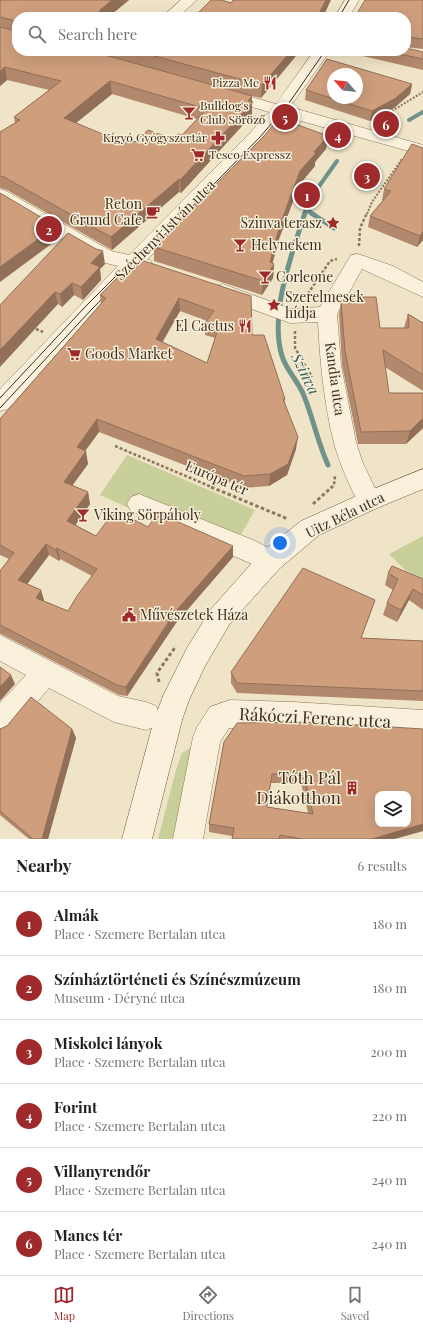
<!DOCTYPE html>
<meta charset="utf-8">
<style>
body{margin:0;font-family:"Playfair Display",serif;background:#f2f2f2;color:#202124}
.controls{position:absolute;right:12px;bottom:12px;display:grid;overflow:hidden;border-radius:8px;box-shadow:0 4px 16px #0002}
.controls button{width:36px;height:36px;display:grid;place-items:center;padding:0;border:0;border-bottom:1px solid #e0e0e0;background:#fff;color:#202124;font:20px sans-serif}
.compass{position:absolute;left:327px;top:68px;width:36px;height:36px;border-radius:50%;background:#fff;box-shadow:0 4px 16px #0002;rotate:297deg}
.you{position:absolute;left:280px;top:543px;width:14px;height:14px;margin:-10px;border:3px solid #fff;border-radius:50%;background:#1a73e8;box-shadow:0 0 0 6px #1a73e833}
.badge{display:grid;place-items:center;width:26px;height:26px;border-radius:50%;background:#9e2a2b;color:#fff;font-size:13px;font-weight:700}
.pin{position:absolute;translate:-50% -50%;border:2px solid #fff;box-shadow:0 1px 4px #0006}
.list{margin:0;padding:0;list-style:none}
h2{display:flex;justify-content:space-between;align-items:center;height:52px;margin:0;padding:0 16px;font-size:17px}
h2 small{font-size:13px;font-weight:400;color:#757577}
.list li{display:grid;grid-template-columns:26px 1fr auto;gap:12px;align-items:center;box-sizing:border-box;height:64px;padding:0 16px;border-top:1px solid #e0e0e0}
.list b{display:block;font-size:15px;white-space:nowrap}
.list p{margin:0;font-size:13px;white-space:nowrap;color:#757577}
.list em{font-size:13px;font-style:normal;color:#757577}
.icon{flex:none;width:22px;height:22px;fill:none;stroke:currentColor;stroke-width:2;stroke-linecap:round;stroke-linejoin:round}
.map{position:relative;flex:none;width:423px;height:839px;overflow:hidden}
.search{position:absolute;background:#fff;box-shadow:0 4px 16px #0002;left:12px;right:12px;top:12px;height:44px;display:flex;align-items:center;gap:10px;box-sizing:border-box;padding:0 14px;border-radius:16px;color:#757577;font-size:15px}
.sheet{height:436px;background:#fff}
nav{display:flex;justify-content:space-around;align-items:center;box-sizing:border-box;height:56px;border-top:1px solid #e0e0e0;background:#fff;font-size:11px;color:#757577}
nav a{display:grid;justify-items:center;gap:2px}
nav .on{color:#9e2a2b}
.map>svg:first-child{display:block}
.green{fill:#c9cf9b}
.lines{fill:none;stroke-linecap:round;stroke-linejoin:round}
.stream-far1{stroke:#6f938a;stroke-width:4}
.stream{stroke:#6f938a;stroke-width:5}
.street-casing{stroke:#8d765c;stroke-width:1}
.secondary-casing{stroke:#6f573f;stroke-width:1}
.path-far2{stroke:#8d765c;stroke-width:2;stroke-dasharray:2 1.5;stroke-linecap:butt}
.path-far1{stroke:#8d765c;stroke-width:2.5;stroke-dasharray:3 2;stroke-linecap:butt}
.path{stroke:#8d765c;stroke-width:3;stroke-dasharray:3.5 2.5;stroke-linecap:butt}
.street{fill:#faf1dc;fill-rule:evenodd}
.secondary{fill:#faf1dc;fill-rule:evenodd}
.tram{stroke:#3d2e20;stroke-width:1}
.wall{fill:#b2896c;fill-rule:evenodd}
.shaded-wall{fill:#916f58}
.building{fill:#cf9f7d;stroke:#916f58;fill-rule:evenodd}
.labels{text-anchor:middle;stroke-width:3;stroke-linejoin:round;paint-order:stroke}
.far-poi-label{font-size:12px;fill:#3d2e20;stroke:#f7eed8;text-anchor:end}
.poi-label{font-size:14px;fill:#3d2e20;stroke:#f7eed8;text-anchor:start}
.street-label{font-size:14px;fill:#3d2e20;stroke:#f7eed8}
.water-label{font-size:15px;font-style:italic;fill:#2f5d5a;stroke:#f7eed8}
.near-street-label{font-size:17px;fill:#3d2e20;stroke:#f7eed8}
.near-poi-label{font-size:17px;fill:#3d2e20;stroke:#f7eed8;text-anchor:end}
</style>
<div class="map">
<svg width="423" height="839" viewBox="0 0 423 839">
<rect width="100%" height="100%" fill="#f0e4c8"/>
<g class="green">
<polygon points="127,455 255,510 238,540 133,510 100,495"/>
<polygon points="423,536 423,579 406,571 389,554"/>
<polygon points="190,748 197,748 181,839 158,839 176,770 182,753"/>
</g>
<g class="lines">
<g class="stream-far1">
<polyline points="409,120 423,112"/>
<polyline points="306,209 313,214"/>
<polyline points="304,214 312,196 337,161"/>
</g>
<g class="stream">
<path d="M305,213C292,253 269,314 282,356C286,370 299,382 304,396C313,418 318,443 328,465"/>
<polyline points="311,213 334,228"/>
</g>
<g class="street-casing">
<g id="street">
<polygon points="181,0 197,0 178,17 162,17"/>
<polygon points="345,0 359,0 349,17 335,17"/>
<polygon points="314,51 330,51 290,107 423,145 423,155 283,116 263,140 147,260 150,260 153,265 150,270 143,272 137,270 95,313 8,409 0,411 0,389 118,266 98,261 0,203 0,189 6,191 111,251 129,255 251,132 269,112 218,97 216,94 218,91 224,89 276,104"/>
<path d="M358,254L393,266L423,282V297L362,269L337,314L341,365L356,442L362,461L381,501L377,508L369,511L361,508C350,487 340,465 334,443C324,404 320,362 318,322L290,323L216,296L213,291L216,286L223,284L291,309L320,307L351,255Z"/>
<polygon points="139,494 253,540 279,553 282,561 279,569 270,572 131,511 127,504 131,497"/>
<polygon points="0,635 118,696 146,702 156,706 160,716 156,726 146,730 114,722 49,688 10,734 0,738 0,703 26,675 0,661"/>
<polygon points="230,700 293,702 423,710 423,738 293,730 229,728 220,742 203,839 173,839 193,737 197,727 210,707"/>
</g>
</g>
<g class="secondary-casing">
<polygon id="secondary" points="423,469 423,489 377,508 319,535 279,569 229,625 205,666 189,700 182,720 152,839 122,839 154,720 163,696 187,648 211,609 261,553 301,521 361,494"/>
</g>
<g class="path-far2">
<polyline points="374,122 423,92"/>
<polyline points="367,214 372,202 402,159"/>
</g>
<g class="path-far1">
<polyline points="359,246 360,228 367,213"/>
<polyline points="305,298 330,261 337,259"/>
<polyline points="36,329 43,332"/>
<polyline points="295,331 295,348 312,377"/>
<polyline points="115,446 214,488"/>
<polyline points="331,488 334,485 335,476"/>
</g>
<g class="path">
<polyline points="211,487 288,519"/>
<polyline points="313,504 332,487"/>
<polyline points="159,682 157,673 176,646"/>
</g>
<use href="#street" class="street"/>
<use href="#secondary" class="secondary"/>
<g class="tram">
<polyline points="339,17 349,0"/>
<polyline points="0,398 85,307 162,230"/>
<polyline points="0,408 91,310 260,137 289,103 325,51"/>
</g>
</g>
<g class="wall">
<path d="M0,0H129L111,15L17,51H300L261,98L252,96V115L181,193L179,192L112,250L7,190L0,188V132L15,123L14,117L49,90L7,80L0,86ZM112,94L197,119L182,135L173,139L124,143L76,123Z"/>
<polygon points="423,0 423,49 406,47 406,17"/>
<polygon points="341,51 386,51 423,59 423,70"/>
<polygon points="412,84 410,94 394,108 370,121 305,100 306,90"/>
<polygon points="264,136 328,136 326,149 315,162 315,166 299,185 279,239 272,263 274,264 273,278 262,295 154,261 154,247"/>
<polygon points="423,148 423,240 417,247 368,227 370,216 383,201 382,200 384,189"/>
<path d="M141,260L252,335L285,399V403L296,449L287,475L269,486L244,488L99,432L85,451L88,464L72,485L88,492L90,504L75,525L96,536L148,527L233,557L176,623L127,696L119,695L1,634H0V571L9,559L0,555V419L101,304L100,295L124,278ZM180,311L207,321L205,323V335L215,338L207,363L162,342ZM49,555L59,561L60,559L92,576L68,611L44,601V600L27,584Z"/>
<polygon points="105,264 100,269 101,280 83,300 74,295 62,307 58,304 0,305"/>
<polygon points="341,301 380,328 404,328 408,314 423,323 423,391 385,367 389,393 423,393 423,428 406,444 358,444 342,365 339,314"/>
<polygon points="388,573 423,579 423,610 409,600 397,622 383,615 387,603 393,590 385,585"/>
<polygon points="375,600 361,638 423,641 423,701 237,693 231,683 231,672"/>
<polygon points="0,729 72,729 76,738 48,839 29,839 0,815"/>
<path d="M423,729V831L394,839H232V836L209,832V824L224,742ZM271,783H301L308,813L267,807Z"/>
</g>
<g class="shaded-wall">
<polygon points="112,0 129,0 108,17 99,11"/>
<polygon points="326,0 331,0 323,17 317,17"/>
<polygon points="408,37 406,47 406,40"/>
<polygon points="291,51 300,51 261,98 262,85"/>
<polygon points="5,67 7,80 0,86 0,71"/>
<polygon points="110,81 112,94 66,131 64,118"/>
<polygon points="412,84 410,94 394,108 370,121 372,111"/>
<polygon points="252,96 252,115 181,193 180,180"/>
<polygon points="328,136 326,149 315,162 315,166 299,185 279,239 271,269 274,264 273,278 262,295 263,281 270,262 280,225 300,171 314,152"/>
<polygon points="179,179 179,192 112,250 111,237"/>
<polygon points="56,226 58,239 0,282 0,267"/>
<polygon points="423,232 423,240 417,247 420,236"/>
<polygon points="103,251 105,264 100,269 101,280 83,300 81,287 91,263"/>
<polygon points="72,283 74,295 62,307 60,294"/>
<polygon points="55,292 58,304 0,367 0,350"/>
<polygon points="179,298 180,311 157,352 156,339"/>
<polygon points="423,418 423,428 406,444 410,431"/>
<polygon points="97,419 99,432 79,459 77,447"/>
<polygon points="298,437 296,449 287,475 269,486 270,474"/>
<polygon points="86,451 88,464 67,493 64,482"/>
<polygon points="88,492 90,504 70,533 67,521"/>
<polygon points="46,544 49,555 22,591 18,580"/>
<polygon points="233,546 233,557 176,623 127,696 126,687 175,612"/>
<polygon points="57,548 60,559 59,561 56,550"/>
<polygon points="413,589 409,600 397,622 401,610"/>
<polygon points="41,590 44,600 40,608 36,598"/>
<polygon points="375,600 371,612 357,649 361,638"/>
<polygon points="11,675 15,684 0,701 0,687"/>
<polygon points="72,729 76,738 48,839 42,839"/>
<polygon points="423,824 423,831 394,839 372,839"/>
</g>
<g class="building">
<path d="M0,0H112L99,11L118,17H17V51H91L252,96L248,101L253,102L180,180L179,179L111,237L4,177L0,176V132L20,120L14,117L61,81L5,67L0,71V27L16,31V21L0,17ZM110,81L207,109L182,135L178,134L173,139L148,130L135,142L129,140L124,143L64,118Z"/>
<polygon points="211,0 222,0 231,3 233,0 326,0 317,17 194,17"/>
<polygon points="365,0 423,0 423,39 408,37 406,40 406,17 355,17"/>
<polygon points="406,48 423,52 423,59 386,51 406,51"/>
<polygon points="136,51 291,51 262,85"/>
<path d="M327,59L412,84L396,98L372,111L306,90ZM333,74H357V98H333Z"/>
<polygon points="279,118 328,136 314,152 316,153 300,171 280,225 270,262 274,264 263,281 154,247 264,136"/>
<polygon points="412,144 423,148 423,232 420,236 370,216 391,191 384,189"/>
<polygon points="0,193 56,226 0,267"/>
<polygon points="68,233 96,249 103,251 91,263 100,267 81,287 72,283 60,294 55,292 0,350 0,305"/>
<path d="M141,260L251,296L252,335H264L285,399H283L298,437L288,464L270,474L244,476L97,419L77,447L86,451L64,482L88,492L67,521L96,536L115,510L148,527L158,513L233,546L175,612L126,687L117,685L0,625V571L14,553L0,545V419L106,298L100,295L119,276L124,278ZM179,298L214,311L205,323L219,326L207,363L156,339ZM46,544L56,550L57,548L97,569L77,596L68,611L36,598L41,590L18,580Z"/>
<polygon points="343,297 376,297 380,328 409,328 408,314 423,323 423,375 383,350 389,393 423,393 423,418 410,431 361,432 345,351 341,301"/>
<polygon points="392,566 423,579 423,595 413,589 401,610 387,603 398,579 388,573"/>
<polygon points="303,568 375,600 361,638 423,641 423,691 237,683 231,672"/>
<polygon points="0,667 11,675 0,687"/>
<polygon points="31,697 72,729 42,839 33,839 0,811 0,729 7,726"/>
<path d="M312,722L423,729V824L372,839H303L280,835L279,839H232L234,828L209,824L224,742L237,723ZM272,774H304L313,814L267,807ZM378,794H408V824H378Z"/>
</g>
<defs>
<g id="restaurant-bare" transform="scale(1.08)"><path d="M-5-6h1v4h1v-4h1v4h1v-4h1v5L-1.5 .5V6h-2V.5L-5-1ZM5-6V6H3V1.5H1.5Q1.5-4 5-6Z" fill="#9e2a2b" stroke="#f7eed8" stroke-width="2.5" paint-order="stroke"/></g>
<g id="bar-bare" transform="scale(1.08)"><path d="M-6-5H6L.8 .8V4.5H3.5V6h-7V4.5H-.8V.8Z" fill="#9e2a2b" stroke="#f7eed8" stroke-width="2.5" paint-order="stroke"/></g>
<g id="pharmacy-bare" transform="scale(1.08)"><path d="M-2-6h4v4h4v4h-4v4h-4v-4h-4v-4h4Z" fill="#9e2a2b" stroke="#f7eed8" stroke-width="2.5" paint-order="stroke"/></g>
<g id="supermarket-bare" transform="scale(1.08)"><path d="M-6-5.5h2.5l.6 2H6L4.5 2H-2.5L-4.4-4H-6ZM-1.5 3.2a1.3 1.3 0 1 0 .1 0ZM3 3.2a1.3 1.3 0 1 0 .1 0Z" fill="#9e2a2b" stroke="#f7eed8" stroke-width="2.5" paint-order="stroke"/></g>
<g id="cafe-bare" transform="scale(1.08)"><path d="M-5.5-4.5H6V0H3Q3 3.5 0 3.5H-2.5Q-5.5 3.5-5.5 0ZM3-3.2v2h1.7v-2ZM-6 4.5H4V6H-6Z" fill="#9e2a2b" stroke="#f7eed8" stroke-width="2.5" paint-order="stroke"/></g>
<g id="sight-bare" transform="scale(1.08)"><path d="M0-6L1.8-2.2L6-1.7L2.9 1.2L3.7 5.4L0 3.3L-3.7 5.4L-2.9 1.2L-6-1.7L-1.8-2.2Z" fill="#9e2a2b" stroke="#f7eed8" stroke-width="2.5" paint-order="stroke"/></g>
<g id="civic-bare" transform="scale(1.08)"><path d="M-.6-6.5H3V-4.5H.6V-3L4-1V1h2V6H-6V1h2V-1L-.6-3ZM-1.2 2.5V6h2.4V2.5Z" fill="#9e2a2b" stroke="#f7eed8" stroke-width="2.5" paint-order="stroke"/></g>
<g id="building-bare" transform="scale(1.08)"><path d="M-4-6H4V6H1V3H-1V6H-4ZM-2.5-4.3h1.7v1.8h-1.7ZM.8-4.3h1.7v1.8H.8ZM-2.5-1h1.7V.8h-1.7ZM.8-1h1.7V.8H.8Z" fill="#9e2a2b" stroke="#f7eed8" stroke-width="2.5" paint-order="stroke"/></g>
</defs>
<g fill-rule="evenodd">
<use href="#restaurant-bare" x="270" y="83"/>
<use href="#bar-bare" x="189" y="113"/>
<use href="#pharmacy-bare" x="218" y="138"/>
<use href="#supermarket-bare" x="198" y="155"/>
<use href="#cafe-bare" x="153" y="212"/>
<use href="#sight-bare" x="333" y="223"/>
<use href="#bar-bare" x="240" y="245"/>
<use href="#bar-bare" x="265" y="277"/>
<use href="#sight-bare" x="274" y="305"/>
<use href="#restaurant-bare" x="245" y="326"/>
<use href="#supermarket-bare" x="74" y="354"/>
<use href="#bar-bare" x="83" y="515"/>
<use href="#civic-bare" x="129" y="615"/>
<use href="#building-bare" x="352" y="788"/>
</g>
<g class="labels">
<g class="far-poi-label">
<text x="259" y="87">Pizza Me</text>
<text x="200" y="110" text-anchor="start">Bulldog's<tspan x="200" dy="14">Club Söröző</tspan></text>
<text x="207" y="142">Kígyó Gyógyszertár</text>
<text x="209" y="159" text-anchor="start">Tesco Expressz</text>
</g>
<g class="poi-label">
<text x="142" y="209" text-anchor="end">Reton<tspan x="142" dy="16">Grund Cafe</tspan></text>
<text x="322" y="228" text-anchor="end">Szinva terasz</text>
<text x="251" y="250">Helynekem</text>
<text x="276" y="282">Corleone</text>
<text x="285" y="302">Szerelmesek<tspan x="285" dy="16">hídja</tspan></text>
<text x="234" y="331" text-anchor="end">El Cactus</text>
<text x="85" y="359">Goods Market</text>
<text x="94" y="520">Viking Sörpáholy</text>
<text x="140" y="620">Művészetek Háza</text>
</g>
<g class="street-label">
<text transform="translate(165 230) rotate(-45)" y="5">Széchenyi István utca</text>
<text transform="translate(335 379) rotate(82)" y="5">Kandia utca</text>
<text transform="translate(217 478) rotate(23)" y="5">Európa tér</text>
<text transform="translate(345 515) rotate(-26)" y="5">Uitz Béla utca</text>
</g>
<g class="water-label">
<text transform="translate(305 374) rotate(64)" y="5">Szinva</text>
</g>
<g class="near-street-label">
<text transform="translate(315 718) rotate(3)" y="6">Rákóczi Ferenc utca</text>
</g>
<g class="near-poi-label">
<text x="341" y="784">Tóth Pál<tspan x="341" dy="20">Diákotthon</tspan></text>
</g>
</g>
</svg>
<div class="controls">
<button><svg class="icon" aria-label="layers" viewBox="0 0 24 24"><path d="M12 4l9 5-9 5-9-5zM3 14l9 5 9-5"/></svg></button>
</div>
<svg class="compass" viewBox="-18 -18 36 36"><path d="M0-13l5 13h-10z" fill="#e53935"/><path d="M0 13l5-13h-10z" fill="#757577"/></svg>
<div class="you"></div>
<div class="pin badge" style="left:307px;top:195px">1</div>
<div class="pin badge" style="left:49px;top:229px">2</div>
<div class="pin badge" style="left:367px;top:176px">3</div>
<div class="pin badge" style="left:338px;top:135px">4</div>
<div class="pin badge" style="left:285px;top:117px">5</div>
<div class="pin badge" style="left:386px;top:124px">6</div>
<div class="search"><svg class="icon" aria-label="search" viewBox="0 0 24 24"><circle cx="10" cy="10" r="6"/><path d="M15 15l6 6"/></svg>Search here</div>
</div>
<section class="sheet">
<h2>Nearby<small>6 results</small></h2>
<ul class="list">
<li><span class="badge">1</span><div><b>Almák</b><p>Place · Szemere Bertalan utca</p></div><em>180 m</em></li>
<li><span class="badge">2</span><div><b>Színháztörténeti és Színészmúzeum</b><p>Museum · Déryné utca</p></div><em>180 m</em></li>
<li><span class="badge">3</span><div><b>Miskolci lányok</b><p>Place · Szemere Bertalan utca</p></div><em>200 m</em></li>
<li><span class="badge">4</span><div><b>Forint</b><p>Place · Szemere Bertalan utca</p></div><em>220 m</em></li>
<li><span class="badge">5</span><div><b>Villanyrendőr</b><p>Place · Szemere Bertalan utca</p></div><em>240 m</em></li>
<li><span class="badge">6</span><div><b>Mancs tér</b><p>Place · Szemere Bertalan utca</p></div><em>240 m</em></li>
</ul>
</section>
<nav>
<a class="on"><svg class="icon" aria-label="map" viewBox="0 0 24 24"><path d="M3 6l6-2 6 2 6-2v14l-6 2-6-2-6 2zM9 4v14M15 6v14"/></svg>Map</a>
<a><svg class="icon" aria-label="directions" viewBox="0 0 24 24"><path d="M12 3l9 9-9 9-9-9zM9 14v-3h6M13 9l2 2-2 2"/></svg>Directions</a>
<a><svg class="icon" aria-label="saved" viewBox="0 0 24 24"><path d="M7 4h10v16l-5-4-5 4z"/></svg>Saved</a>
</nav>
